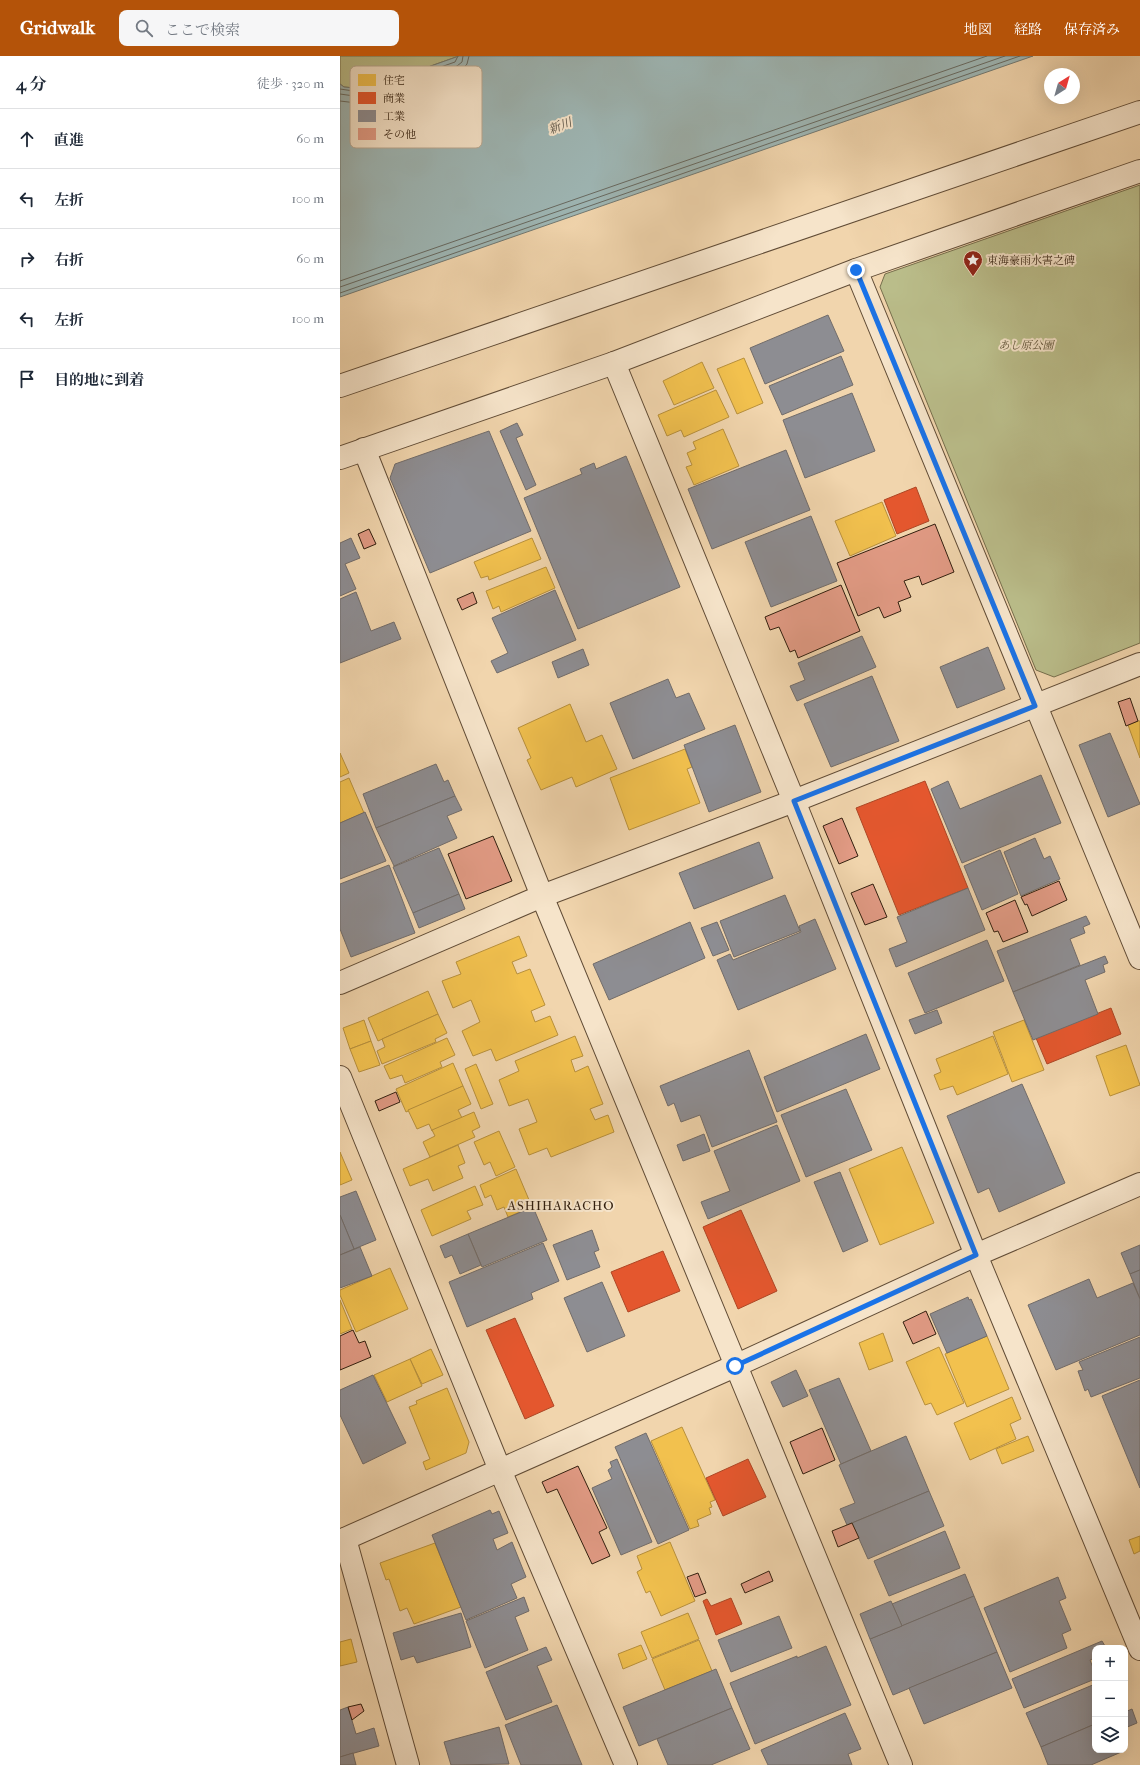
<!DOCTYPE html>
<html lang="ja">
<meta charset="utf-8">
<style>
body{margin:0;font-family:"IM FELL French Canon","Noto Serif JP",serif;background:#f6f6f7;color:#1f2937}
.controls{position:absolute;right:12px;bottom:12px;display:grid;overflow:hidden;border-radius:8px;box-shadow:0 4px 16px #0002}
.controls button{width:36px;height:36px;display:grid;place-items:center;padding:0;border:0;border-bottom:1px solid #e0e1e3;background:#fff;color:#1f2937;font:20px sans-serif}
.compass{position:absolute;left:704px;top:12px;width:36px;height:36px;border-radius:50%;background:#fff;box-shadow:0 4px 16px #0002;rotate:37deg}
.stop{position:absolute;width:12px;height:12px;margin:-9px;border:3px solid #1a73e8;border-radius:50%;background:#fff}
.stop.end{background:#1a73e8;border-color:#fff;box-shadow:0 1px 4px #0008}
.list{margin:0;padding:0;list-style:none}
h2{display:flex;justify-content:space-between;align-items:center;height:52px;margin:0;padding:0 16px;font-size:17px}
h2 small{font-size:13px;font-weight:400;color:#747a83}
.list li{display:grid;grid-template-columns:26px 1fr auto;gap:12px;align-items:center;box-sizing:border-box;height:60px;padding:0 16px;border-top:1px solid #e0e1e3}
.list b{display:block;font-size:15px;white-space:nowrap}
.list em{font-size:13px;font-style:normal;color:#747a83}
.icon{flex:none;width:22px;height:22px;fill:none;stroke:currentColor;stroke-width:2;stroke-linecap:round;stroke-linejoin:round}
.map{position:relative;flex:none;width:800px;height:1709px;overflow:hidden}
header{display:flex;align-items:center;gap:24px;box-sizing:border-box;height:56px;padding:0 20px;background:#b45309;color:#fff}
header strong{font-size:19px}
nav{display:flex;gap:22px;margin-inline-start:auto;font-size:14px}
.search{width:280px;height:36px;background:#f6f6f7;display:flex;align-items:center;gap:10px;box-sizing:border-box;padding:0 14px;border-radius:8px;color:#747a83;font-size:15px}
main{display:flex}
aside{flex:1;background:#fff}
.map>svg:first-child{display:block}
.green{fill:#babd8a;stroke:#766e4c}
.water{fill:#9eb6b4;stroke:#727972}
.homes{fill:#f2c14e;stroke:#b8903b}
.shops{fill:#e4572e;stroke:#ae4624}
.industry{fill:#8d8d92;stroke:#716c6a}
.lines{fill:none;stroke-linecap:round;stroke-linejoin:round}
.shore{stroke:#686a61;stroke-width:1}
.building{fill:#e29b85;stroke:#311e0e}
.minor-casing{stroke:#614c36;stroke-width:24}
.minor{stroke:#f6e4ca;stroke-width:22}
.route{stroke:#1a73e8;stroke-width:5}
.labels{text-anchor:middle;stroke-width:4;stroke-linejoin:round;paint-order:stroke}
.poi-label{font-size:11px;fill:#311e0e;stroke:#f6e4ca;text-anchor:start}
.park-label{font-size:11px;font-style:italic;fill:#5a4e33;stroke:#f6e4ca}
.water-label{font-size:12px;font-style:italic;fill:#524c40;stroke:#f6e4ca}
.quarter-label{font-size:13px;letter-spacing:1px;fill:#311e0e;stroke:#f6e4ca}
.key{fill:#f6e4ca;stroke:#bba992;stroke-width:1}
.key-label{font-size:11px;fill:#311e0e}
</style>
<header>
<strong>Gridwalk</strong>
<div class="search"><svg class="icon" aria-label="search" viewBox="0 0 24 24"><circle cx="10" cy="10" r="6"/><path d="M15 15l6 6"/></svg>ここで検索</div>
<nav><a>地図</a><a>経路</a><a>保存済み</a></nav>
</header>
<main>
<aside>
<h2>4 分<small>徒歩 · 320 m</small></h2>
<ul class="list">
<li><svg class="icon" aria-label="ahead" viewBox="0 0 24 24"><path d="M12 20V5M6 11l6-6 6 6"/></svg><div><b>直進</b></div><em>60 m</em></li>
<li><svg class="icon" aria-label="left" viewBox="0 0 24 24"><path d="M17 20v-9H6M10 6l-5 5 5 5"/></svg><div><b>左折</b></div><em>100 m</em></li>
<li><svg class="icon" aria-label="right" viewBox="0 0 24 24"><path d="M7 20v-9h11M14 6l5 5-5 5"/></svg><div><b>右折</b></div><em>60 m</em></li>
<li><svg class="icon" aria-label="left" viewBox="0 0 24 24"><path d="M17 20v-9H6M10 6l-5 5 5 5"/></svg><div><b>左折</b></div><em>100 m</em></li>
<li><svg class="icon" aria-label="arrive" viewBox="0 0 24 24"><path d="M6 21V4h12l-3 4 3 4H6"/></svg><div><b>目的地に到着</b></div></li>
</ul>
</aside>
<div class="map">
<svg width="800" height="1709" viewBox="0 0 800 1709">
<rect width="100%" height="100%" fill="#f1d5ad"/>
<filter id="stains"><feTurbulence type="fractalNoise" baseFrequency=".005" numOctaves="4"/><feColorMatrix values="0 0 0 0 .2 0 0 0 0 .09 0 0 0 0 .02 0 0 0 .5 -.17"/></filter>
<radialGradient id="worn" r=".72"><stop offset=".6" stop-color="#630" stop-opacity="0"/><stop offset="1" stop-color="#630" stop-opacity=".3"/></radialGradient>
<g class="green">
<polygon points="0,0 119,0 26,33 4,31 0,28"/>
<polygon points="800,129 800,587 714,621 696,614 540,231 545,218"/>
</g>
<polygon class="water" points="119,0 693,0 0,241 0,28 4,31 26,33"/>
<g class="homes">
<polygon points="404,302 423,347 397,358 377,313"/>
<polygon points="362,306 374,332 334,349 323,325"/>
<polygon points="376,334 389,361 344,381 341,374 327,380 318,359"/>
<polygon points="383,373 399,410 354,429 346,411 352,409 347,397 356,393 353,386"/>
<polygon points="542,446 556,480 510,500 495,465"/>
<polygon points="192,482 201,503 149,524 148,520 141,522 134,506"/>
<polygon points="206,511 215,532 161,556 159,550 153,553 146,535"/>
<polygon points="230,648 246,686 262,679 277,713 236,731 232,721 201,734 187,704 191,702 178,672"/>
<polygon points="798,665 800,665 800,702 788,669"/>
<polygon points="345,693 352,711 347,713 360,747 289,774 270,722"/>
<polygon points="0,697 9,717 0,721"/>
<polygon points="9,722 24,757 0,767 0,726"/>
<polygon points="179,880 187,900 172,906 177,918 190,913 205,949 191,955 195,966 210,960 218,979 156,1005 151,993 133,1000 122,975 140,966 131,944 113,952 102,925 121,918 116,906"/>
<polygon points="88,935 98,958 38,985 28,962"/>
<polygon points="98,958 107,977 95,983 96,986 42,1008 37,995 45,991 42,983"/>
<polygon points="24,964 31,985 10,993 3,972"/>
<polygon points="684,964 704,1014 672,1026 653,976"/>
<polygon points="235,980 243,1000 231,1004 235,1016 248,1010 263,1048 250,1053 255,1064 268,1059 274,1076 211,1101 207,1092 189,1099 179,1073 197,1066 188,1043 169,1050 159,1024 179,1015 175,1005"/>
<polygon points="653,980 668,1018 617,1039 613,1030 600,1034 594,1019 601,1016 596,1003"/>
<polygon points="107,982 115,999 100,1006 102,1011 65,1027 62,1019 50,1023 44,1010"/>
<polygon points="31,985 40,1009 19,1016 10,993"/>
<polygon points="786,989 800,1029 770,1040 756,1000"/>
<polygon points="113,1007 123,1030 66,1056 56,1033"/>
<polygon points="136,1008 153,1048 141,1053 125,1013"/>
<polygon points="123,1030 131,1048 118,1054 122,1062 92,1075 89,1068 77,1073 68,1054"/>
<polygon points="134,1056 140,1071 132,1075 135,1081 90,1101 83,1086 95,1080 92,1074"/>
<polygon points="159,1075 175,1111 156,1120 150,1106 144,1109 134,1086"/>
<polygon points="118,1089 125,1107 118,1110 123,1122 93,1135 88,1123 70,1130 63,1113"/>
<polygon points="562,1091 594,1167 540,1189 509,1113"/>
<polygon points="0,1096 12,1124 0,1129"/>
<polygon points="176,1113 192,1151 168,1161 164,1151 157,1154 151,1139 145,1142 140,1129"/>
<polygon points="135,1130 143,1149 127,1155 131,1163 92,1180 81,1154"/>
<polygon points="50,1212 68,1253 16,1276 0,1239 0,1234"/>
<polygon points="0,1244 12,1273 0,1278"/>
<polygon points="543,1277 553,1305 529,1314 519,1287"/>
<polygon points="647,1280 669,1333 627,1351 605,1298"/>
<polygon points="599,1291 624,1347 597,1359 591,1347 585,1349 566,1306"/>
<polygon points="91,1293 103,1319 82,1328 70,1303"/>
<polygon points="70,1303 82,1330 47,1346 34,1319"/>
<polygon points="107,1332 129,1386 126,1397 86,1414 83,1406 90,1403 69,1351 77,1348 76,1345"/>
<polygon points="672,1341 681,1363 670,1368 676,1383 630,1404 614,1367"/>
<polygon points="342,1371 375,1444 370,1446 372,1451 369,1452 371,1458 357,1464 359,1470 350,1473 311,1385"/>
<polygon points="688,1380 694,1395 662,1408 656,1393"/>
<polygon points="800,1480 800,1495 794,1498 789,1484"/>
<polygon points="330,1486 355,1545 321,1560 310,1535 306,1537 297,1516 302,1513 297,1500"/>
<polygon points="95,1487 121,1551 74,1568 67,1552 60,1555 49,1523 46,1524 40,1507"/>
<polygon points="348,1557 359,1583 312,1602 301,1576"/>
<polygon points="11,1583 17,1606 0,1610 0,1586"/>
<polygon points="359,1584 372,1615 325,1634 312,1603"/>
<polygon points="301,1589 307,1603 283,1613 278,1598"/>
</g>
<g class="shops">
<polygon points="576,431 589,465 557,478 544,444"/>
<polygon points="585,725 628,832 559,859 516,752"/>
<polygon points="771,952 781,978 707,1008 696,982"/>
<polygon points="401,1154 437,1235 398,1253 363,1171"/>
<polygon points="323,1195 340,1235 288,1256 271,1216"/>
<polygon points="175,1262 214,1350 185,1363 146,1274"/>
<polygon points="408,1403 426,1441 383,1460 366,1422"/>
<polygon points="391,1542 402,1568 376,1579 363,1545 367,1543 371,1550"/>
</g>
<g class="industry">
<polygon points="488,259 504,295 425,328 410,292"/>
<polygon points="501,300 513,329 442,359 429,330"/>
<polygon points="512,337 535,395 465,422 443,364"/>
<polygon points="177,367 183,379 176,382 196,429 186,434 160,375"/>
<polygon points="149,375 191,475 90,517 50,422 55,408"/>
<polygon points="446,394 470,454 372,493 348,433"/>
<polygon points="286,400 340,531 238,573 184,442 242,418 240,413 254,407 256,413"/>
<polygon points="471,460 497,525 431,551 405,486"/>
<polygon points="11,482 20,502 5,508 16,533 0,540 0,487"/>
<polygon points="215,534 236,584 157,617 151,605 168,597 152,562"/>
<polygon points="16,536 31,575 54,566 61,583 0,607 0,543"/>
<polygon points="522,580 536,611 457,645 450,630 465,624 458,607"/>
<polygon points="648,591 665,633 617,652 600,611"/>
<polygon points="243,593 249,609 218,622 212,606"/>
<polygon points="532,620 559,685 491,711 464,648"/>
<polygon points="328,623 336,642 349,637 365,673 293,703 270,647"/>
<polygon points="395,669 421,736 369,756 344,689"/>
<polygon points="770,677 800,748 768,761 739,689"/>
<polygon points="96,708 104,726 108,724 115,740 36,772 23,738"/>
<polygon points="701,719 721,767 622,807 591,733 608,725 620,753"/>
<polygon points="115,740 122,754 107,760 117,782 54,810 36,772"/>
<polygon points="25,756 46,805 0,823 0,767"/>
<polygon points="695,782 704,803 710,800 720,823 681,840 664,796"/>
<polygon points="419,786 433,822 354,853 339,817"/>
<polygon points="99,792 119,838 73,857 53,811"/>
<polygon points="660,794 678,838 642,854 624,810"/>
<polygon points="49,809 75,877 11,901 0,873 0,828"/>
<polygon points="628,832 645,874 556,911 549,893 567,886 557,861"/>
<polygon points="119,838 125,853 79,872 73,857"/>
<polygon points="445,839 460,875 394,901 380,865"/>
<polygon points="746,860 750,868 743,871 745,877 730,883 740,909 673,936 657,895"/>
<polygon points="475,863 496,913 398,954 377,904 390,898 393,904 461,876 459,870"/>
<polygon points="350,866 365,902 269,944 253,908"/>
<polygon points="377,866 389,894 373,900 361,872"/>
<polygon points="647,884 664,925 585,957 568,917"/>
<polygon points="765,900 768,907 763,909 765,916 745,924 758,958 693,984 673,936"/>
<polygon points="597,954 602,967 575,978 569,964"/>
<polygon points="526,978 540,1013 437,1056 424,1021"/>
<polygon points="409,994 437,1066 372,1091 360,1059 341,1066 334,1047 328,1050 320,1030"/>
<polygon points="682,1028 725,1127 659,1156 649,1132 638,1137 607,1060"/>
<polygon points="506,1033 532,1094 466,1121 441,1059"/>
<polygon points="437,1069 460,1125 368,1163 361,1146 390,1135 374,1095"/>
<polygon points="364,1078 370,1095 343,1105 337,1089"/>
<polygon points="500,1116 528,1185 503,1196 474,1126"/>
<polygon points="16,1135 36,1184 14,1193 0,1159 0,1141"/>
<polygon points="193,1151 207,1184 142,1211 128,1178"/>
<polygon points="0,1159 14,1193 0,1199"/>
<polygon points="252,1174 259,1194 254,1196 260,1211 227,1224 213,1189"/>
<polygon points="128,1178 141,1209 120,1218 112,1199 105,1202 100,1190"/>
<polygon points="203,1187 219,1225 191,1237 193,1243 127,1271 109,1226"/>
<polygon points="800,1189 800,1214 790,1218 781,1197"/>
<polygon points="20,1191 32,1220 0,1232 0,1199"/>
<polygon points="800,1214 800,1243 790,1218"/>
<polygon points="749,1223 757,1242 793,1227 800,1243 800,1279 716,1314 688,1249"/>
<polygon points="262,1226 285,1280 247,1296 224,1242"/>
<polygon points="628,1241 629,1244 631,1243 647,1280 607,1297 590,1258"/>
<polygon points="800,1281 800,1322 751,1341 748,1333 745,1335 738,1315 743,1314 739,1306"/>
<polygon points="456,1314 468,1340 443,1351 431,1326"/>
<polygon points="33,1319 66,1387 23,1408 0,1359 0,1334"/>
<polygon points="499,1322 531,1395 501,1408 469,1334"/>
<polygon points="800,1324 800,1432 762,1340"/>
<polygon points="306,1377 349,1474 318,1488 275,1391"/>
<polygon points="566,1380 589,1435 507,1469 500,1453 515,1447 499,1409"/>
<polygon points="277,1403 312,1486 281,1499 252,1432 272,1423 268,1414 272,1411 270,1406"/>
<polygon points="589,1435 604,1470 528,1503 512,1467"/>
<polygon points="150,1454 152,1458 159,1455 168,1477 153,1483 157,1494 172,1486 186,1521 171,1528 177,1542 126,1564 92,1479"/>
<polygon points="605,1475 620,1512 549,1540 534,1505"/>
<polygon points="625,1518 634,1540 562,1570 552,1548"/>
<polygon points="718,1521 726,1542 719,1545 731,1574 722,1578 727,1592 670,1616 644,1552"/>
<polygon points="634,1540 657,1596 553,1639 530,1583"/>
<polygon points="184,1541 189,1555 175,1561 188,1594 145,1612 126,1565"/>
<polygon points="551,1545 562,1570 530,1583 520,1558"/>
<polygon points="121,1557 131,1591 77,1607 74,1600 61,1604 53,1577"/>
<polygon points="439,1560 452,1592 391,1616 378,1584"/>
<polygon points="762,1585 765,1590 755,1592 755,1602 750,1604 755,1617 755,1623 684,1652 672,1623"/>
<polygon points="486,1590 511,1649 415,1688 390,1627 457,1600 457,1602"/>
<polygon points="206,1591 212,1604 197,1610 212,1646 166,1664 146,1616"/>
<polygon points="657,1596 672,1632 584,1668 569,1632"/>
<polygon points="376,1613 392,1652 299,1690 283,1651"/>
<polygon points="755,1628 755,1668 701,1691 686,1657"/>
<polygon points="217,1649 242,1709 181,1709 165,1669"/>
<polygon points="8,1651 16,1678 34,1672 39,1690 0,1701 0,1654"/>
<polygon points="392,1652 410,1693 371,1709 328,1709 317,1683"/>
<polygon points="792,1653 797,1667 785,1672 785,1656"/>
<polygon points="505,1657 521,1693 508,1698 512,1709 428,1709 421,1694"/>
<polygon points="755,1668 755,1694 785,1694 785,1693 786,1694 751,1709 708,1709 701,1691"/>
<polygon points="159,1671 169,1708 111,1709 104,1686"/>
<polygon points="13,1697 16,1709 0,1709 0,1701"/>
</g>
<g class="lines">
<g class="shore">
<polyline points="0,33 27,37 115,6 118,0"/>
<polyline points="0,38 28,42 117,10 122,6 123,0"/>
<polyline points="0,45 25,48 32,47 121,15 127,8 129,0"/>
<polyline points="0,225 647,0"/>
<polyline points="0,231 665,0"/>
<polyline points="0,237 680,0"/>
</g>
</g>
<g class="building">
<polygon points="595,468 614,516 582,529 579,520 564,525 571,541 558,546 561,555 544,562 539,551 518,560 497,507"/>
<polygon points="29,473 36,488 24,493 18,478"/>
<polygon points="501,529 520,575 458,602 455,594 450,596 439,571 430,574 425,561"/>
<polygon points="133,536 137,547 122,554 117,543"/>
<polygon points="790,642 798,665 786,670 778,646"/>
<polygon points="502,762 518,800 499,808 483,770"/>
<polygon points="153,780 172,825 126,843 108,798"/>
<polygon points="719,825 727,844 692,860 687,848 685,849 681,841"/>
<polygon points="533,828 547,861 525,869 511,837"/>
<polygon points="675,844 688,876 663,886 658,875 654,876 646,857"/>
<polygon points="56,1036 60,1046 39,1055 35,1045"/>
<polygon points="586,1255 596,1278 573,1288 563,1266"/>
<polygon points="13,1274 19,1287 25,1285 31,1301 0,1314 0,1280"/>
<polygon points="482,1372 495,1404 463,1418 450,1386"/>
<polygon points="238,1410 267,1472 259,1476 270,1500 252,1508 217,1433 207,1437 202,1426"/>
<polygon points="512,1467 519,1482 498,1491 492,1475"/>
<polygon points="429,1515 433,1525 405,1537 401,1528"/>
<polygon points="358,1517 366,1537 355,1541 347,1521"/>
<polygon points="21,1648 24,1655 12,1664 8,1651"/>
</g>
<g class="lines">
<g class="minor-casing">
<g id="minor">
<polyline points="516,214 800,902"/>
<polyline points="274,307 454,745 636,1199 800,1593"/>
<polyline points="0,330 800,56"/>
<polyline points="24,393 202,840 561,1709"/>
<polyline points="0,402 274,307 516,214 800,115"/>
<polyline points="0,927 202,840 454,745 800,608"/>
<polyline points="0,1021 160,1414 286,1709"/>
<polyline points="5,1483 68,1709"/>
<polyline points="0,1485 395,1310 636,1199 800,1128"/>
</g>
</g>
<use href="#minor" class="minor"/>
</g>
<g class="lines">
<polyline class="route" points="395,1310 636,1199 454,745 695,650 516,214"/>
</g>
<defs>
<g id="sight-pin" transform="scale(1)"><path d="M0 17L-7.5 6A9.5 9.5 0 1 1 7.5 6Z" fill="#8f2418" stroke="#f6e4ca"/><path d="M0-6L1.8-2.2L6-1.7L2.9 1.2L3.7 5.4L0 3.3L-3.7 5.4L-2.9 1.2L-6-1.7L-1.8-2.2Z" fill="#fff"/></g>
</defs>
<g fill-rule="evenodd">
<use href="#sight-pin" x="633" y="204"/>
</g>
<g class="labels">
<g class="poi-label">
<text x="647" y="208">東海豪雨水害之碑</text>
</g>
<g class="park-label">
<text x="686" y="293">あし原公園</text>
</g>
<g class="water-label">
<text transform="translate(220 70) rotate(-21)" y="4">新川</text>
</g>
<g class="quarter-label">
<text x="221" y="1154">ASHIHARACHO</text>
</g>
</g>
<rect x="10" y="10" width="132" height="82" rx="6" class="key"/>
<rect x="18" y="18" width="18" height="12" fill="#f2c14e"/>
<rect x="18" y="36" width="18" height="12" fill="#e4572e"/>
<rect x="18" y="54" width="18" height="12" fill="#8d8d92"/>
<rect x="18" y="72" width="18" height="12" fill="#e29b85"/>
<g class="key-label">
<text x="43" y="28">住宅</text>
<text x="43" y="46">商業</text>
<text x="43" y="64">工業</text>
<text x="43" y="82">その他</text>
</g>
<rect width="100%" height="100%" filter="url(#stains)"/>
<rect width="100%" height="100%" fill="url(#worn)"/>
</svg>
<div class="controls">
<button>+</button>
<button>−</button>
<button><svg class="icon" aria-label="layers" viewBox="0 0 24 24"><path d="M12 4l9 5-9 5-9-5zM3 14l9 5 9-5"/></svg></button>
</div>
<svg class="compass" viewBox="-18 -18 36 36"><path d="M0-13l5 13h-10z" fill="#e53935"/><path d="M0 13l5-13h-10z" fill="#747a83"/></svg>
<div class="stop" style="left:395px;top:1310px"></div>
<div class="stop end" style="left:516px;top:214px"></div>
</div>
</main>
